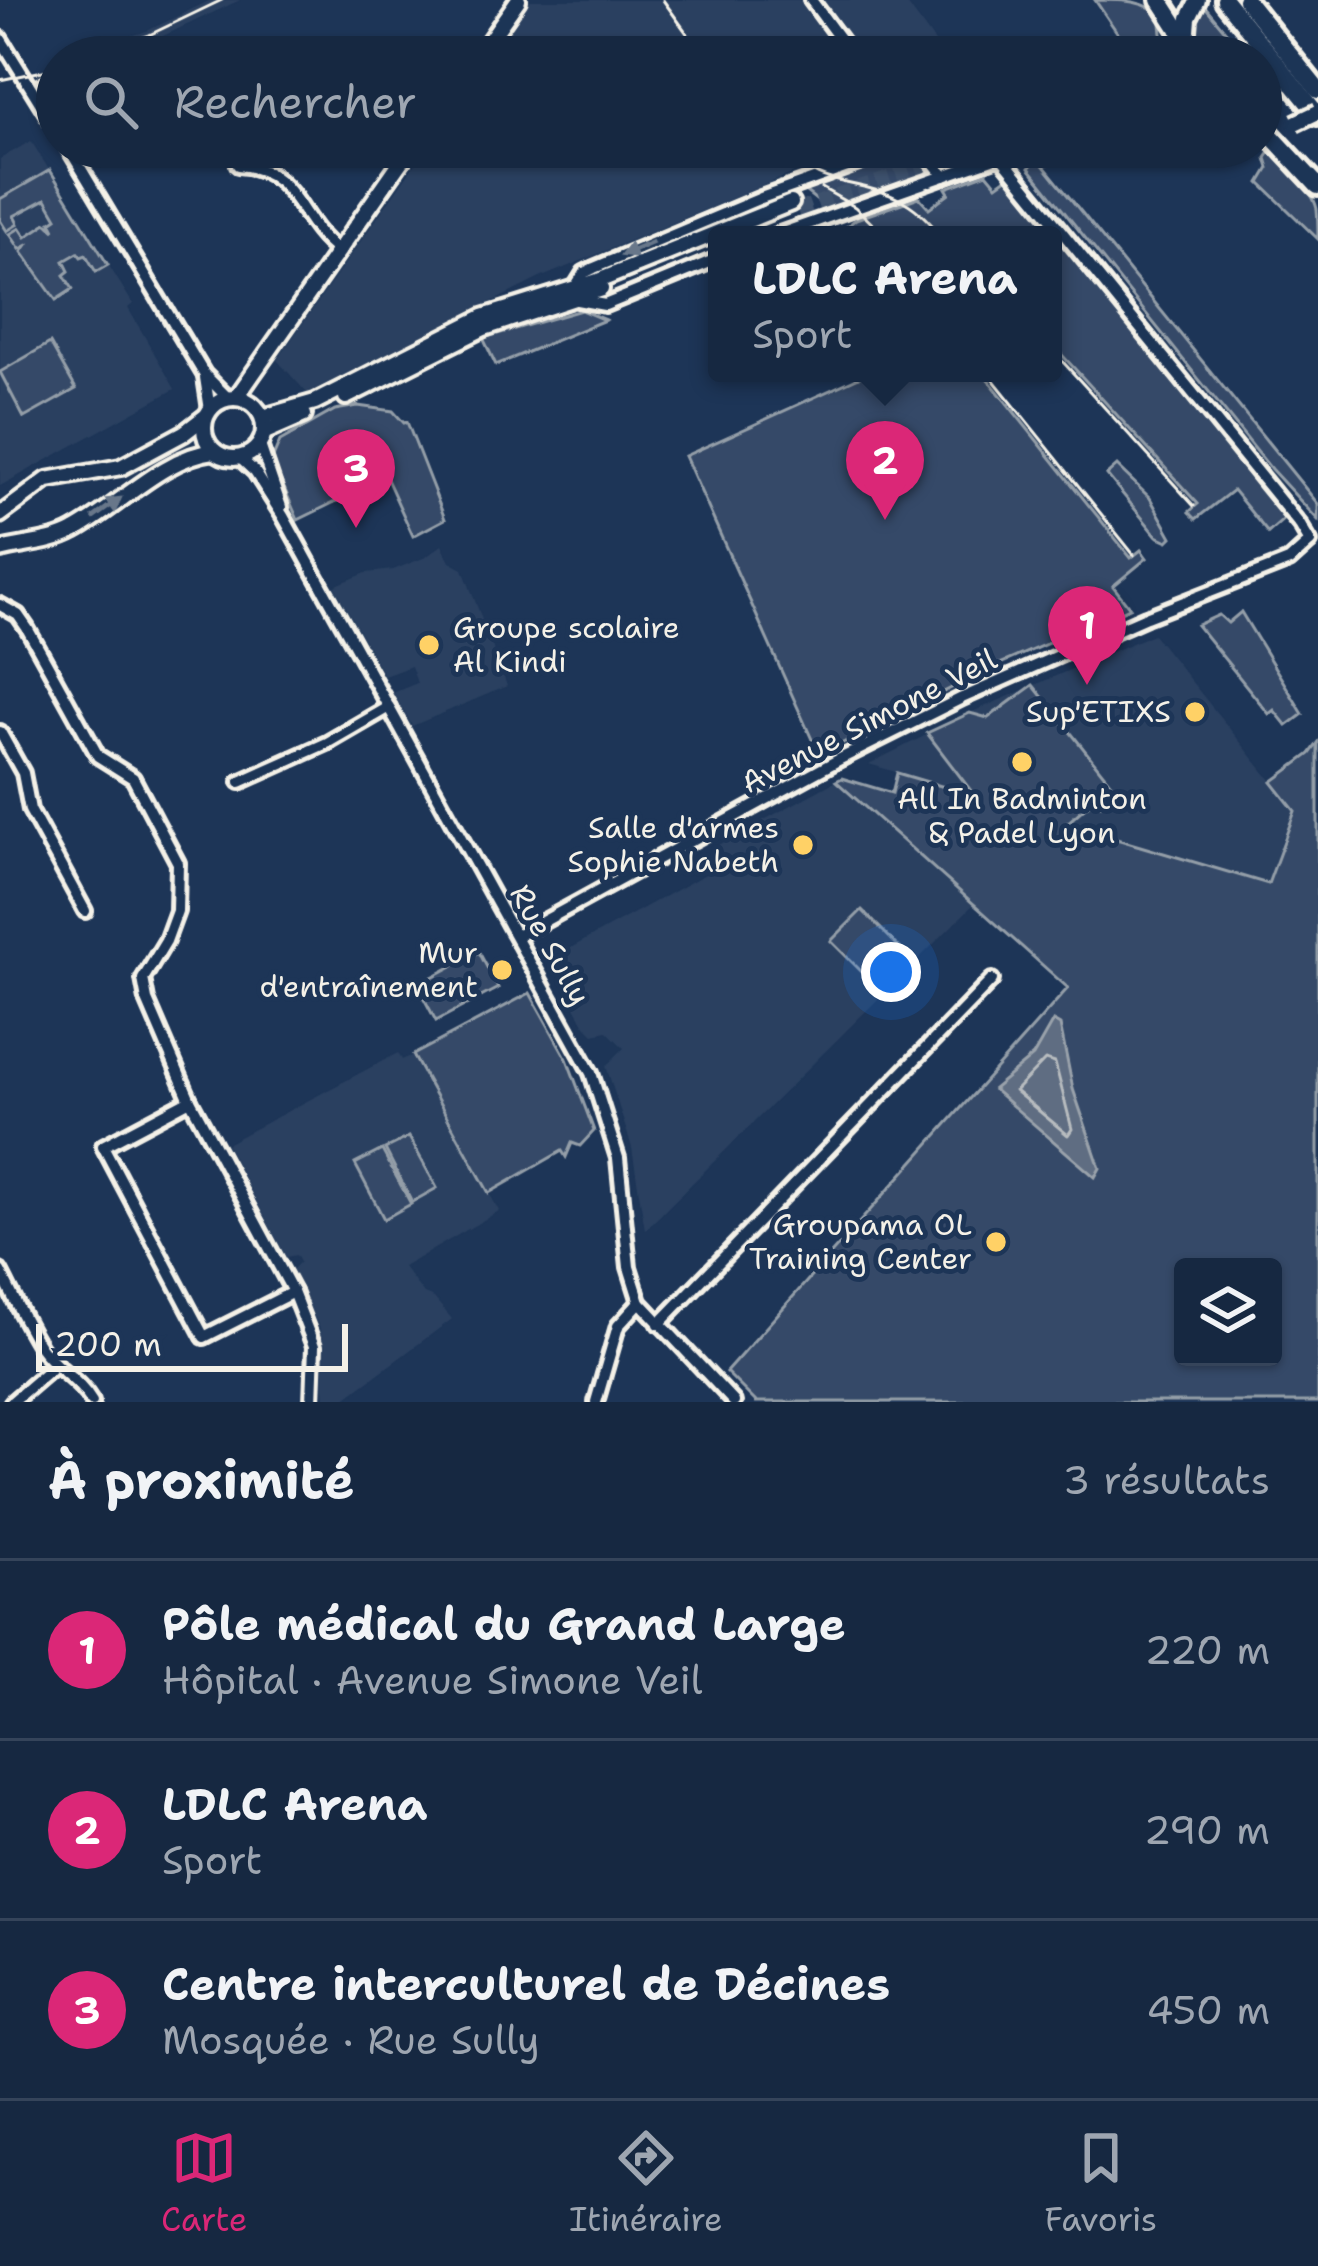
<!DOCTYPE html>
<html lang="fr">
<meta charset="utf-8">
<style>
body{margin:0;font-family:"Shantell Sans",sans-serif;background:#23344c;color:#f1f3f6}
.controls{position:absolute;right:36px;bottom:36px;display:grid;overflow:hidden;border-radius:12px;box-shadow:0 3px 9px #0004}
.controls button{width:108px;height:108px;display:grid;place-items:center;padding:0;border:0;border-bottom:3px solid #35445a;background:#162841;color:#f1f3f6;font:60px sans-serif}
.scale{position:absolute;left:36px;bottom:30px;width:312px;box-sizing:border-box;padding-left:12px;border:6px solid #f4f1e8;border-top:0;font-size:33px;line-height:42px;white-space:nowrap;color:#f4f1e8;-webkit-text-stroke:9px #1d3557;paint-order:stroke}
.you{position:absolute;left:891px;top:972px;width:42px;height:42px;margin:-30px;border:9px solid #fff;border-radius:50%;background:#1a73e8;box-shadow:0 0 0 18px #1a73e833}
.badge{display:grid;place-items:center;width:78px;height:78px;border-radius:50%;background:#db2777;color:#fff;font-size:39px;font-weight:700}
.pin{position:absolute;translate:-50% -99px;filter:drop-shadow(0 3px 6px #0008)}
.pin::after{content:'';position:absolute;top:63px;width:42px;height:36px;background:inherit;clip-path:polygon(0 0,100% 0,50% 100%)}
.popup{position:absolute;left:708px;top:226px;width:354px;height:156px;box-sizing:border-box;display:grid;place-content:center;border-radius:12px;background:#162841;filter:drop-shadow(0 3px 9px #0005);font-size:39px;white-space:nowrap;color:#9ea6b1}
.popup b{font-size:45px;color:#f1f3f6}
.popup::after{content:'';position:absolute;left:50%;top:100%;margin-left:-24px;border:24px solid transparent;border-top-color:#162841}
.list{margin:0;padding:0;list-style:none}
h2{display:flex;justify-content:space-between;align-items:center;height:156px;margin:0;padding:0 48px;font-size:51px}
h2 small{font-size:39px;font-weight:400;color:#9ea6b1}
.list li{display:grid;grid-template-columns:78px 1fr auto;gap:36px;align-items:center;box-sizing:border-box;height:180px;padding:0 48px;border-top:3px solid #35445a}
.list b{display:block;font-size:45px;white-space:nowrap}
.list p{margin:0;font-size:39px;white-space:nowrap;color:#9ea6b1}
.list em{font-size:39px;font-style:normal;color:#9ea6b1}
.icon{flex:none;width:66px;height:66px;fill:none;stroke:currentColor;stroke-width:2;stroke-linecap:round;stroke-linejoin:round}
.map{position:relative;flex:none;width:1318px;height:1402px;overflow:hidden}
.search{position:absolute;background:#162841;box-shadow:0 3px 9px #0004;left:36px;right:36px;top:36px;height:132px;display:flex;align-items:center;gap:30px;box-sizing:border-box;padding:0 42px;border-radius:66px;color:#9ea6b1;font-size:45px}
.sheet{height:696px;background:#162841}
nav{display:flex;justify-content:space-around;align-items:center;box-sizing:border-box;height:168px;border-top:3px solid #35445a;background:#162841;font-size:33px;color:#9ea6b1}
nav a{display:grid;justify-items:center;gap:6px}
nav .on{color:#db2777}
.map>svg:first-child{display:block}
.built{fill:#2a4060}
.green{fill:#354a67;stroke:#949ea8;stroke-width:3;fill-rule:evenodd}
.water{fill:#5e6d82;stroke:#9aa2ab;stroke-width:3}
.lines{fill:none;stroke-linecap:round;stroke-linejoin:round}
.shore{stroke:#b8bcbf;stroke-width:3}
.major-tunnel{stroke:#3d516d;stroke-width:14;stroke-dasharray:14 7;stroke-linecap:butt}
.minor-casing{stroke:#f4f1e8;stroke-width:20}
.major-casing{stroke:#f4f1e8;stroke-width:22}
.highway-casing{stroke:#f4f1e8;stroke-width:26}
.minor{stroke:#1d3557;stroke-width:10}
.major{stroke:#1d3557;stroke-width:14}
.highway{stroke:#1d3557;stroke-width:16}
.tram{stroke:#f4f1e8;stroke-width:3}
.major-bridge-casing{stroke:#f4f1e8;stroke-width:22;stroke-linecap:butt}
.major-bridge{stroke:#1d3557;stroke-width:14}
.oneway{fill:#68778a}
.poi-dot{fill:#ffd166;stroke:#1d3557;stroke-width:4.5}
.labels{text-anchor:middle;stroke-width:10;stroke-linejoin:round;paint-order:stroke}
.poi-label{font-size:30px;fill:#f4f1e8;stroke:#1d3557;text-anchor:end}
.street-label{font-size:30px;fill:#f4f1e8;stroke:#1d3557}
</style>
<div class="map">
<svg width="1318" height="1402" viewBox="0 0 1318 1402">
<rect width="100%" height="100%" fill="#1d3557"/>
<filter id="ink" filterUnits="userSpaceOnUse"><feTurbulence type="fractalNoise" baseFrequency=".00833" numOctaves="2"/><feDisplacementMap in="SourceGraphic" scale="24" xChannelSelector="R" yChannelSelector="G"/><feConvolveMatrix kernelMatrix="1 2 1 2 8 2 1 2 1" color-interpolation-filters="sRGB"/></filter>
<g filter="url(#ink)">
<g class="built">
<polygon points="211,0 240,0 118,57 64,57 147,31"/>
<polygon points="530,0 904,0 946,57 490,57"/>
<polygon points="31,141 133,304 128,308 175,389 0,486 0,159"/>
<polygon points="427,147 857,147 542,277 307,393 277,360"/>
<polygon points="442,545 450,562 463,569 507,686 412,726 393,693 417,683 411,666 384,676 334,586 366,573 393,570 426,557"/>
<polygon points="1153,634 1296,811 1283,837 1268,884 869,764 970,713"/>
<polygon points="836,781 975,903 645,1230 632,1148 606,1066 624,1048 607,1031 594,1034 585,1025 559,978 565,972 554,961 556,956 720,866 725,868 728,862 718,845"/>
<polygon points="398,1053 402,1060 413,1055 499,1211 403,1267 424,1294 434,1298 452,1319 340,1402 325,1402 320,1329 292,1270 300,1262 296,1255 286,1257 226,1144"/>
</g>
<g class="green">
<path d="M1095,0C1125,0 1145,0 1166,18L1161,23L1164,55L1134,57Z"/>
<polygon points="1203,4 1247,57 1192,57 1195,18"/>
<path d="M1275,145C1286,162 1313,190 1317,209C1318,218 1318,230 1318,239L1260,183L1269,168L1266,158Z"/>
<polygon points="1069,147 1098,147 1071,153 1044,166 1318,504 1318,520 1271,469 1029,168 1040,155"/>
<polygon points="910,148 916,150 931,167 930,176 830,211 801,188"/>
<polygon points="50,170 108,265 96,272 86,255 81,257 78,253 64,261 69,271 64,275 73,289 56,300 22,252 26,246 20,249 10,234 20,228 26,237 47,223 55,230 51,222 57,218 46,199 14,216 18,224 7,231 0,220 0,199"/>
<polygon points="987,173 997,185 1011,175 1285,518 1268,533 1233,490 1196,519 1189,512 1198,504 1053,345 1053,235 836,235 856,219 919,197 929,208 949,193 946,188"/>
<polygon points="581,310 605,320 496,365 483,338"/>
<polygon points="50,343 76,389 24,418 0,372"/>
<polygon points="868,373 983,373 1131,558 1141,550 1147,558 1113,586 1130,608 995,666 819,755 685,456"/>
<polygon points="358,406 393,411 404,423 407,422 445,519 413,536 386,477 298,520 272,460 280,441 335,410"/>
<polygon points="1117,466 1150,498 1172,537 1168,541 1157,536 1107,475"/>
<polygon points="1241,612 1303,714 1287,726 1274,710 1269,714 1197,625 1219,615 1228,623"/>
<path d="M1033,685L1118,792L1101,805L1091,802L1066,824L1268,884L1295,811L1272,782L1310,754L1318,743V1402H756L726,1372L1068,988L836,781L842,778L892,793L897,773L975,796L927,733L970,713L988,718ZM1183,1267H1273V1357H1183Z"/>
<polygon points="862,910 906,954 875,985 831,941"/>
<polygon points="479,952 498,988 436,1021 417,985"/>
<polygon points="530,993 567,1059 594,1131 580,1146 572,1143 566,1157 562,1151 489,1193 413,1055"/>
<polygon points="409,1137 437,1188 412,1202 385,1149"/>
<polygon points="382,1150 411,1204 384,1219 355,1164"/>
</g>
<polygon class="water" points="1053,1021 1060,1025 1073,1089 1100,1168 1095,1177 993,1089 1033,1056"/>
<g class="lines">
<polygon class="shore" points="1045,1060 1055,1063 1072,1129 1068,1135 1015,1091"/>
<polyline class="major-tunnel" points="797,210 977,147"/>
<g class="minor-casing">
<g id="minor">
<polyline points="811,0 853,57"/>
<polyline points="0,38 57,130"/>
<polyline points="57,77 44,84 57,113"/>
<polyline points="68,147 204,374 228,398"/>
<polyline points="921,147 944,176"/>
<polyline points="993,147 1300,525 1310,542"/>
<path d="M238,165C298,169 297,221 337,250"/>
<polyline points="777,235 1026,147"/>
<polyline points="574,289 584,273 594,268 761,198 903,147"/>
<polyline points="577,300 605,305 717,259"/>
<polyline points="205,377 210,410"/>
<polyline points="260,445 281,507"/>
<polyline points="240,458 255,472 283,516 591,1073 618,1158 629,1267 640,1302 734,1402"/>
<polyline points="0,605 18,615 27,628 98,756 133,778 178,863 177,911 166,941 143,979 147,1000 190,1100 293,1292 314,1346 312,1402"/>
<polyline points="0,732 23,773 30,810 85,911"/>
<polyline points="240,782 327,743 389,707"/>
<polyline points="517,936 840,759 962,698 1146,617 1289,561 1310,542"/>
<polyline points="190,1100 103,1146 204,1337 293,1292"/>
<path d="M0,1271C13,1296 25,1324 40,1347C55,1369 79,1379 92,1402"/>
<polyline points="659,1324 992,980"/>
<polyline points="12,1402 55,1365"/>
<polyline points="596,1402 618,1326 640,1302"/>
</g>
</g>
<g class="major-casing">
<g id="major">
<polyline points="478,57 518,0"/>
<polyline points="1186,57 1189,18 1198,0"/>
<polyline points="346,397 484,328 601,289"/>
<circle cx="234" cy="428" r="30"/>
<polyline points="236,398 411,147"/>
<polyline points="263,417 315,402 483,317 598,281 791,203"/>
<polyline points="265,432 304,415"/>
<polyline points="0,515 47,480 121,467 184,433 206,416"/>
<path d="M0,550C23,544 53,543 74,531C117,508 163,457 214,451"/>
</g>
</g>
<g class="highway-casing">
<g id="highway">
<polyline points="1160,0 1185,39"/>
<polyline points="1225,0 1318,115"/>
<polyline points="1246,0 1318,90"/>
<polyline points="1263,127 1318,186"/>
</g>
</g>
<use href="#minor" class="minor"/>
<use href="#major" class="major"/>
<use href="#highway" class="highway"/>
<g class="tram">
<polyline points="663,0 704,57"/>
<polyline points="83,57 147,36 222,0"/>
<polyline points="0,80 57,68"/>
<path d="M785,147C820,191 853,177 897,198C915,206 928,220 941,235"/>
<polyline points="822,188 855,207 884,235"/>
<polyline points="1053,351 1194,506"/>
<polyline points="988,373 1134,555"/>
</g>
<g class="major-bridge-casing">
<polyline id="major-bridge" points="1295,123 1318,112"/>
</g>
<use href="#major-bridge" class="major-bridge"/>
</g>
<defs><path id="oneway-solid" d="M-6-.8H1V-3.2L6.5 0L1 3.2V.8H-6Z" transform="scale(3)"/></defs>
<g class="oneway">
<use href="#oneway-solid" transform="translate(637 249) rotate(157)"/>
<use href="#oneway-solid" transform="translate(107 508) rotate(-36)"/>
</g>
</g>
<g class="poi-dot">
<circle cx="429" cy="645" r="12"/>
<circle cx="1195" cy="712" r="12"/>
<circle cx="1022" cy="762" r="12"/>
<circle cx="803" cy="845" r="12"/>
<circle cx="502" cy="970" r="12"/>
<circle cx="996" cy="1242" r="12"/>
</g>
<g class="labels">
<g class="poi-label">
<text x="453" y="638" text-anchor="start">Groupe scolaire<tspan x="453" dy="34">Al Kindi</tspan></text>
<text x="1171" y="722">Sup'ETIXS</text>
<text x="1022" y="809" text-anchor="middle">All In Badminton<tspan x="1022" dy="34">&amp; Padel Lyon</tspan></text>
<text x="779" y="838">Salle d'armes<tspan x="779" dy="34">Sophie Nabeth</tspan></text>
<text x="478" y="963">Mur<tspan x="478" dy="34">d'entraînement</tspan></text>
<text x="972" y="1235">Groupama OL<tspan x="972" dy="34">Training Center</tspan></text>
</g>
<g class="street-label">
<text transform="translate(869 721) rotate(-27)" y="10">Avenue Simone Veil</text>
<text transform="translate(550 945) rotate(61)" y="10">Rue Sully</text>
</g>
</g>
</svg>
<div class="controls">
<button><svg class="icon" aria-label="layers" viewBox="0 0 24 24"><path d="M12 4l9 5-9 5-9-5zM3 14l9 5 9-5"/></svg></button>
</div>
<div class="scale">200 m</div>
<div class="you"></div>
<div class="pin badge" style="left:1087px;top:685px">1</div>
<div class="pin badge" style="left:885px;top:520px">2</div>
<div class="popup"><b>LDLC Arena</b>Sport</div>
<div class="pin badge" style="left:356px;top:528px">3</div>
<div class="search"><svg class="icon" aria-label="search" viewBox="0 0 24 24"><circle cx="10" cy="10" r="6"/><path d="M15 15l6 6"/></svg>Rechercher</div>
</div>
<section class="sheet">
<h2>À proximité<small>3 résultats</small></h2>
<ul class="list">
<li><span class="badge">1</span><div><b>Pôle médical du Grand Large</b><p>Hôpital · Avenue Simone Veil</p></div><em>220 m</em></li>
<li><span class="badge">2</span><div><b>LDLC Arena</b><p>Sport</p></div><em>290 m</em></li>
<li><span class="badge">3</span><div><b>Centre interculturel de Décines</b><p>Mosquée · Rue Sully</p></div><em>450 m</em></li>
</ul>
</section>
<nav>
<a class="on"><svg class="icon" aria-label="map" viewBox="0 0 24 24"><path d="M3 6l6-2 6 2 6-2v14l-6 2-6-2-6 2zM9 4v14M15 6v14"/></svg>Carte</a>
<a><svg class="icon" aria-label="directions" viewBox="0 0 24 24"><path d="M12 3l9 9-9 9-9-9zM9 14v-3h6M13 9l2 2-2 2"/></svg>Itinéraire</a>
<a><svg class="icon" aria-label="saved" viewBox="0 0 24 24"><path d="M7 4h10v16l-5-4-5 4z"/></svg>Favoris</a>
</nav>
